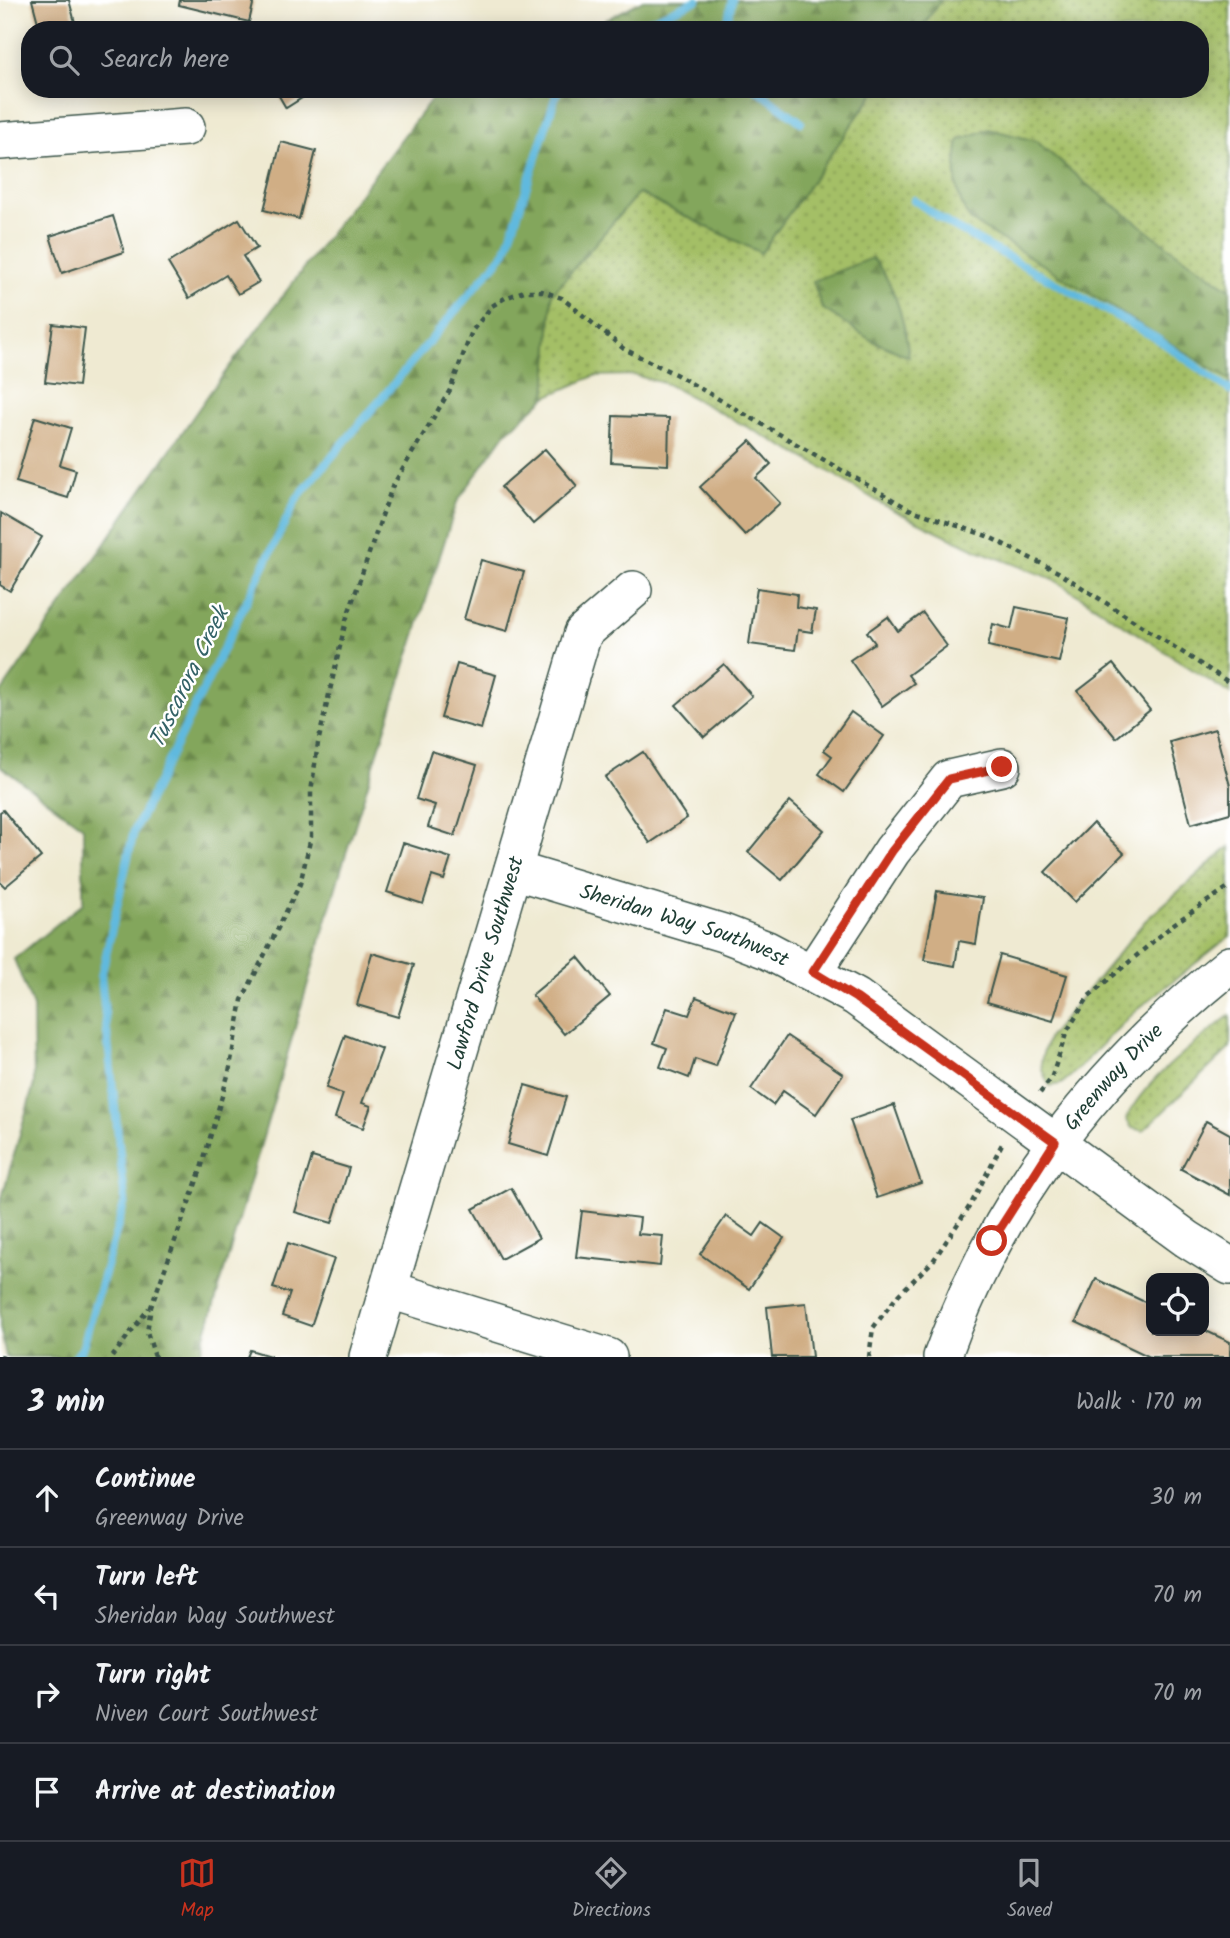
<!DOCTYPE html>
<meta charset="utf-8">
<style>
body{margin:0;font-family:Kalam,sans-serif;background:#242831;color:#f1f3f6}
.controls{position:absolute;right:21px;bottom:21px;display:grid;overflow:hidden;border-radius:14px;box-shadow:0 4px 18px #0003}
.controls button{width:63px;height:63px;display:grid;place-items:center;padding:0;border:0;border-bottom:2px solid #363941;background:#171b24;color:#f1f3f6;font:35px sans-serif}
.stop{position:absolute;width:21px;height:21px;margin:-16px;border:5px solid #c8321e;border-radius:50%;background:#fff}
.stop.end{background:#c8321e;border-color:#fff;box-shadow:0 2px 7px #0008}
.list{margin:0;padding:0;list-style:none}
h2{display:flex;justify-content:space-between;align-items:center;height:91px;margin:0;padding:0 28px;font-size:30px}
h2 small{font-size:23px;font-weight:400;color:#9ea1a6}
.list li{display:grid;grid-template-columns:46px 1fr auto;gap:21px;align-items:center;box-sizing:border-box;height:98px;padding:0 28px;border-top:2px solid #363941}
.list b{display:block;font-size:26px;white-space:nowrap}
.list p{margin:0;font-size:23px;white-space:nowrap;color:#9ea1a6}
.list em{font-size:23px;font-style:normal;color:#9ea1a6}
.icon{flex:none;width:38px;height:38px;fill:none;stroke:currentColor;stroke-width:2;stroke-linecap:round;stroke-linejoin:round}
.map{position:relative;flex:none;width:1230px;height:1357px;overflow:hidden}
.search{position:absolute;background:#171b24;box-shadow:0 4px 18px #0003;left:21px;right:21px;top:21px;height:77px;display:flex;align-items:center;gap:18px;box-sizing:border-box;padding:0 24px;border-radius:28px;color:#9ea1a6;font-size:26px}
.sheet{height:483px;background:#171b24}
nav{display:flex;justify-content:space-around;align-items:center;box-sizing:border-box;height:98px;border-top:2px solid #363941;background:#171b24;font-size:19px;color:#9ea1a6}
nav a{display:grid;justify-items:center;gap:4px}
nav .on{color:#c8321e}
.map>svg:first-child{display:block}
.grass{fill:url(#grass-dots);stroke:#627e4d;stroke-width:2}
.forest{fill:url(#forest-firs);stroke:#517248;stroke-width:2}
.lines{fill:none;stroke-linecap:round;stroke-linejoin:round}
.stream{stroke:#61b9de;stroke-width:8}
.building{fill:#d0ae85}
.minor-casing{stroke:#3e574c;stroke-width:40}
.path{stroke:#3e574c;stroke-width:4.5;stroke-dasharray:5 5;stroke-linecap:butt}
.minor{stroke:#fff;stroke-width:37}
.route{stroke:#c8321e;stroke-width:9}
.labels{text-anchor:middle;stroke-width:5;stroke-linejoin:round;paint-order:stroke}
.street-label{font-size:21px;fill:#1f3d34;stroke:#fff}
.water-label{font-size:23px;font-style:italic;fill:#336267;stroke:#fff}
</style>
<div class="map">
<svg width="1230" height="1357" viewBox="0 0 1230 1357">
<defs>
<pattern id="grass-dots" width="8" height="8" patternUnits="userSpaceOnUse" patternTransform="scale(1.75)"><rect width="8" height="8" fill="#a4bf66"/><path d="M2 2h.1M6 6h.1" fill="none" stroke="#859c55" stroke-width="1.8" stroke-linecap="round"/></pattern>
<pattern id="forest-firs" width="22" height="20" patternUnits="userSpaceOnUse" patternTransform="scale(1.75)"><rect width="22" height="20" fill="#83a65b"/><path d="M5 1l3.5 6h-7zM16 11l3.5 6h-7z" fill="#6b884c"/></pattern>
</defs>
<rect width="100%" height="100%" fill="#fff"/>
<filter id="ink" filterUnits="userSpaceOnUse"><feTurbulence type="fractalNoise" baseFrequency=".0143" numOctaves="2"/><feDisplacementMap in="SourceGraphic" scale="14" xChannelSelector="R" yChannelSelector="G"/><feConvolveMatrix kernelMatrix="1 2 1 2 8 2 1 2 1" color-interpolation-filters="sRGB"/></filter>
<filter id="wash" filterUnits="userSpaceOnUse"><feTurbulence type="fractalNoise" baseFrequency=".00686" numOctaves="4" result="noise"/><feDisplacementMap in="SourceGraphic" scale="28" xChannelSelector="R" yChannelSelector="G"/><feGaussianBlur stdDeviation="1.57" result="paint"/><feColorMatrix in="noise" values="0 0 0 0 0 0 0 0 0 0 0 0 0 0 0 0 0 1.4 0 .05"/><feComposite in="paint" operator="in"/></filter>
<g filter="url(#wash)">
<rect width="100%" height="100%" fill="#efead2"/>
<g class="grass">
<polygon points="941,0 1230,0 1230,694 1053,579 977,550 887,507 820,466 667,384 634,375 594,376 546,397 552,294 638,193 761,253 877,89 1200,89 1200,30 920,30"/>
<path d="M1230,846V936L1134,1012L1072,1075L1061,1084L1050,1086C1037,1065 1040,1059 1049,1037L1145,921Z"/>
<path d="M1230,1015V1048L1143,1131L1132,1128L1126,1119C1143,1081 1198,1041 1230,1015Z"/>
</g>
<g class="forest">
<polygon points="643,0 941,0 920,30 587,30"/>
<polygon points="439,89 877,89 761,253 638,193 552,294 546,397 505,434 457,502 343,863 199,1357 6,1357 0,1327 0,1204 34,1084 33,1007 14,959 83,903 83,827 0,766 0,694 211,391"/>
<path d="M989,129L1036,141L1085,183L1170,248L1230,289V380L970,220C953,194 954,170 959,140Z"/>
<path d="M872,258C896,284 905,323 909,357L871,340L822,308L813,281Z"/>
</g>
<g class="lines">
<g class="stream">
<polyline points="612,30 642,24 697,0"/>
<polyline points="726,30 732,0"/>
<polyline points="756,89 801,122"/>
<polyline points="914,200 950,225 1156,338 1230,390"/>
<polyline points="75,1357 82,1349 125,1201 101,977 134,831 297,498 506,251 558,89"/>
</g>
</g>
<g id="blocks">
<g class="building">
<polygon points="32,0 69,0 77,30 40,30"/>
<polygon points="180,0 254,0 249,22 179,5"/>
<polygon points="275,89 316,89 286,108"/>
<polygon points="281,142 316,151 299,219 264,210"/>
<polygon points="113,216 124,252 62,273 50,236"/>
<polygon points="239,219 257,248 243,256 259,282 238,294 226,275 189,298 168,263"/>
<polygon points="53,324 85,328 78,386 45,382"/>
<polygon points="613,416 669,418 668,465 611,462"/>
<polygon points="35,417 71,428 60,465 76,470 68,498 16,482"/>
<polygon points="750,441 771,464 756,478 780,503 745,535 700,487"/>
<polygon points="545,449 577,486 533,524 501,487"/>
<polygon points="1,513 42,537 10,591 0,585"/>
<polygon points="481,560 524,572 507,631 464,619"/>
<polygon points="757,588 797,594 796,607 816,610 812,632 798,630 795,650 749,644"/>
<polygon points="1016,607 1069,618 1059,662 988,646 993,624 1011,629"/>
<polygon points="923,613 947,646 908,675 914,683 882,706 850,660 875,643 867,632 888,617 898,631"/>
<polygon points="457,664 496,675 481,729 441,718"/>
<polygon points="724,664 752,696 704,737 676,705"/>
<polygon points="1113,664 1150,710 1116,738 1078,691"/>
<polygon points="851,712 884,736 844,792 819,774 832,756 824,750"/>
<polygon points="1215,729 1230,786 1230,813 1191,824 1170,742"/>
<polygon points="431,751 477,765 455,836 428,827 435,805 416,799"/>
<polygon points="643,752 687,818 650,843 605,777"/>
<polygon points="790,801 824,830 782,880 748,852"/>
<polygon points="3,810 41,857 5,887 0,882 0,812"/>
<polygon points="1093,823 1124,853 1075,902 1045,872"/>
<polygon points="403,843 451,858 444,880 432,876 423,904 387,892"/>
<polygon points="937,891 983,898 976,944 959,941 955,966 924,960"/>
<polygon points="372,953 414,965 398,1017 357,1005"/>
<polygon points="1000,955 1067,975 1053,1021 987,1002"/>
<polygon points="578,957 610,996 564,1034 532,995"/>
<polygon points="696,997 736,1012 716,1066 695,1059 689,1078 660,1067 667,1048 654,1043 667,1008 689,1015"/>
<polygon points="345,1035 382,1049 362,1103 371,1106 363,1128 335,1118 343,1094 326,1088"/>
<polygon points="787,1036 843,1074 816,1114 783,1091 773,1105 751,1089"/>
<polygon points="525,1085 566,1097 548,1156 508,1144"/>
<polygon points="894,1105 921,1183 877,1198 850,1120"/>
<polygon points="1206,1121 1230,1134 1230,1195 1181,1169"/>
<polygon points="312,1157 349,1168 332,1223 295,1212"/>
<polygon points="511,1188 539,1238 501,1259 473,1209"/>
<polygon points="582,1211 640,1218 638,1234 663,1236 660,1266 576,1257"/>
<polygon points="726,1216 754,1236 763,1223 784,1238 749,1289 700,1254"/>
<polygon points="288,1243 334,1259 311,1326 282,1316 290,1293 273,1288"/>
<polygon points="1096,1279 1151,1305 1151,1331 1204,1330 1230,1342 1230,1357 1150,1357 1076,1322"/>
<polygon points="806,1303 812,1357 772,1357 767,1307"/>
<polygon points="250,1350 270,1356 270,1357 247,1357"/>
</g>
</g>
</g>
<g filter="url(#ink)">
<use href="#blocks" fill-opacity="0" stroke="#3e574c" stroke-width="2"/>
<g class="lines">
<g class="minor-casing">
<g id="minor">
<polyline points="0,141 186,127"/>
<path id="s1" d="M513,870L723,933L767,950L856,997L1187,1239L1230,1266"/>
<polyline points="813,972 892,851 949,779 1002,767"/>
<polyline points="390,1290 608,1357"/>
<path id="s2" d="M368,1357L583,633L633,590"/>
<path id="s3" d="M942,1357C1000,1196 1097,1072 1230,965"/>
</g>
</g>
<g class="path">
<polyline points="1040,1093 1051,1079 1067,1031 1089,996 1175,923 1230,886"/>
<polyline points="0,1356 4,1357"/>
<polyline points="112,1357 149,1308"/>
<polyline points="155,1357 147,1332 151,1307 200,1172 229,1072 242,1000 300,884 311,837 311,792 318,743 346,620 392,487 450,390 472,331 492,306 505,298 524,291 542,291 562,298 624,349 677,375 909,509 987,536 1058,572 1230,683"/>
<polyline points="869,1357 873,1328 898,1295 933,1261 971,1204 1003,1142"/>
</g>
<use href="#minor" class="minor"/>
</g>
</g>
<g class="lines" filter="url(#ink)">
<polyline class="route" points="992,1241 1055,1142 856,998 813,972 892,851 949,779 1002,767"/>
</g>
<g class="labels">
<g class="street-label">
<text dy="7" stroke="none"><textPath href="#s1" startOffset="180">Sheridan Way Southwest</textPath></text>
<text dy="7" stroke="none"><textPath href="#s2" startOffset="411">Lawford Drive Southwest</textPath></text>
<text dy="7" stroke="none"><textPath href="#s3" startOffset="331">Greenway Drive</textPath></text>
</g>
<g class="water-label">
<text transform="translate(188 677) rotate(-64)" y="8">Tuscarora Creek</text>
</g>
</g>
</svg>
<div class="controls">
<button><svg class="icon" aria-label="locate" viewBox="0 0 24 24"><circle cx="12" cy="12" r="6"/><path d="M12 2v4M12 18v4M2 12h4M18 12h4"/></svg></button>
</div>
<div class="stop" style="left:992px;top:1241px"></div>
<div class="stop end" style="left:1002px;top:767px"></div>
<div class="search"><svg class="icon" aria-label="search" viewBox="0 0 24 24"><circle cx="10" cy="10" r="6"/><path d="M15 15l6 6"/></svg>Search here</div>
</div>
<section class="sheet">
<h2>3 min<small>Walk · 170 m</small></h2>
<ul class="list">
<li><svg class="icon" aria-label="ahead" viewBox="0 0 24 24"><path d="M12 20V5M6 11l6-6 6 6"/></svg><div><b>Continue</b><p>Greenway Drive</p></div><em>30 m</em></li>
<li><svg class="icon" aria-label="left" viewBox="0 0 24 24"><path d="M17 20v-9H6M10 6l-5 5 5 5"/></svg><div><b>Turn left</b><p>Sheridan Way Southwest</p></div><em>70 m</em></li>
<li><svg class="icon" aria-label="right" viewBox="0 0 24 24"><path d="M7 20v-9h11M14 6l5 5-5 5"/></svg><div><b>Turn right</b><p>Niven Court Southwest</p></div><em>70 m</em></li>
<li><svg class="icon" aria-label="arrive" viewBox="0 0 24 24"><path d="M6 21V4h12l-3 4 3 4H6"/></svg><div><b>Arrive at destination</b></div></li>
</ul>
</section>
<nav>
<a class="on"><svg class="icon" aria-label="map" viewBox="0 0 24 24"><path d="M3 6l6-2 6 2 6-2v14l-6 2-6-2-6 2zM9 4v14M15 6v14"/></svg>Map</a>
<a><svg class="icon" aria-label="directions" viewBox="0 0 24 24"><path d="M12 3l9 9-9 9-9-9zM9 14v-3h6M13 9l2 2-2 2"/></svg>Directions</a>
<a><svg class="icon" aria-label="saved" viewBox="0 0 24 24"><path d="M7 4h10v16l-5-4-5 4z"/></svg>Saved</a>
</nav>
